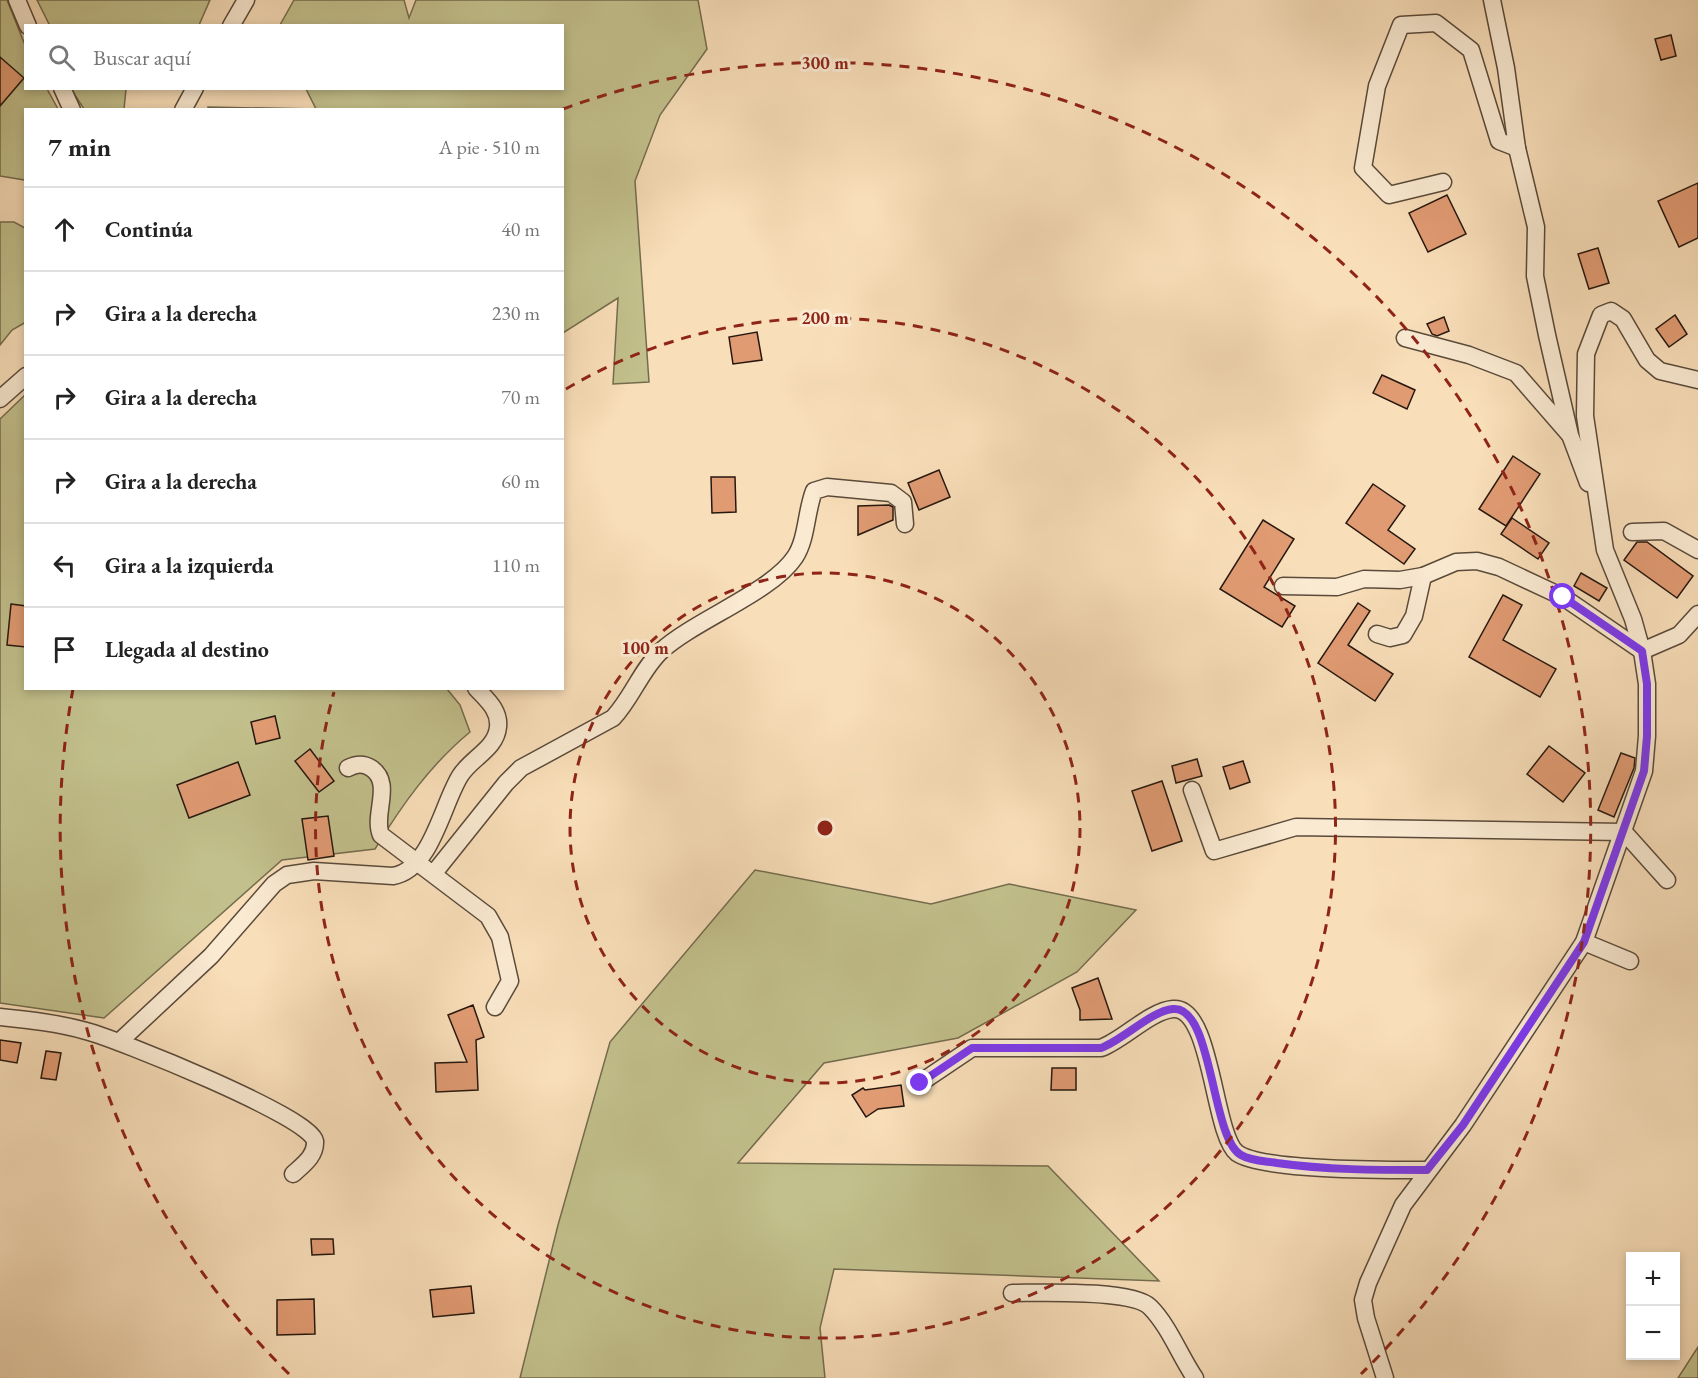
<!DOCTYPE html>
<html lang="es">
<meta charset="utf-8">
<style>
body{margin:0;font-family:"EB Garamond",serif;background:#f2f2f2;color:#222}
.controls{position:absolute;right:18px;bottom:18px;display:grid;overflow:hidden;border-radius:0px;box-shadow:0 3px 9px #0003}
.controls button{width:54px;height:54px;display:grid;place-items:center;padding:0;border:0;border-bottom:2px solid #e0e0e0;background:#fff;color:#222;font:30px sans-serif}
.stop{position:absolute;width:18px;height:18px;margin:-14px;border:4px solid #7c3aed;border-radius:50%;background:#fff}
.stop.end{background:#7c3aed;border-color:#fff;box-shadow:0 2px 6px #0008}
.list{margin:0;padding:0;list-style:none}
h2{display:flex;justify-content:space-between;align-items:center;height:78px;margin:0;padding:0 24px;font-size:26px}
h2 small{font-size:20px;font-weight:400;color:#767676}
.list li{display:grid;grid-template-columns:39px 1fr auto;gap:18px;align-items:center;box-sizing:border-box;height:84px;padding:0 24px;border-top:2px solid #e0e0e0}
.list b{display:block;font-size:22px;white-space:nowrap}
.list em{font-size:20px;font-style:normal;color:#767676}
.icon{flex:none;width:33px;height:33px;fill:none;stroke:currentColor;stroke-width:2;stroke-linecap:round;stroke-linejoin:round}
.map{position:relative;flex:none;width:1698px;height:1378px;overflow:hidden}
.search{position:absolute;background:#fff;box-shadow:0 3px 9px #0003;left:24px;top:24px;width:540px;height:66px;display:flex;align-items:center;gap:15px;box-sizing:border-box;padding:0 21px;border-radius:0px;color:#767676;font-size:22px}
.panel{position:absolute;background:#fff;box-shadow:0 3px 9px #0003;left:24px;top:108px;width:540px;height:582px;border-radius:0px}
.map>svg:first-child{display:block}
.green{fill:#c2c08c;stroke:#746c4e;stroke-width:1.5}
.building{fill:#e19b73;stroke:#26180f;stroke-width:1.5}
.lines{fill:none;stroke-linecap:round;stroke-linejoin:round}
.minor-casing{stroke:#5a4a3a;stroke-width:19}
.minor{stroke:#faead2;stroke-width:16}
.route{stroke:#7c3aed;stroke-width:8}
.ring{fill:none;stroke:#8f2418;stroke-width:3;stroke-dasharray:10 8}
.centre{fill:#8f2418;stroke:#faead2;stroke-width:3}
.ring-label{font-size:18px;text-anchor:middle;font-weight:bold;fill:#8f2418;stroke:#faead2;stroke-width:6;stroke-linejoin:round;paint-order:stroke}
</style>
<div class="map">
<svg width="1698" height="1378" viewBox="0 0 1698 1378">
<rect width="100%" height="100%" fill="#f8deb9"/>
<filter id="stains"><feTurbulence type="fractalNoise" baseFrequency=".00333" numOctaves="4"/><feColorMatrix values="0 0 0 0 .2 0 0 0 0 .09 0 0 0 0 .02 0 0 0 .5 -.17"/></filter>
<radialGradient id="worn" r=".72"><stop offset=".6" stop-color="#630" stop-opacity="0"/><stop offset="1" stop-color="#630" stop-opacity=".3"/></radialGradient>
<g class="green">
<polygon points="0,0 7,0 25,45 26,88 47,89 58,109 26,110 25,180 0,176"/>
<polygon points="37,0 210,0 199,25 50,26"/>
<polygon points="294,0 404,0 409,18 416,0 698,0 707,49 660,115 635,181 649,382 613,384 618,298 563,333 562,110 208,109 208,107 316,109 306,89 562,88 562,26 280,25"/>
<polygon points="71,89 126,89 124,109 84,109"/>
<polygon points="0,222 14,222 25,228 26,322 12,330 0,345"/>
<path d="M25,395L26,688L447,689L460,705L470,732C430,765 402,805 375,849L282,860L104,1018L0,1003V419Z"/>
<polygon points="755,870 931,904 1009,884 1136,910 1077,972 958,1038 824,1063 738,1163 1048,1166 1159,1281 834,1269 820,1328 825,1378 520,1378 558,1225 610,1042"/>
<polygon points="1698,1347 1698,1378 1678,1378"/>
</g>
<g class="building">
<polygon points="1671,35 1676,56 1661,60 1655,39"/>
<polygon points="0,57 24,78 0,106"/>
<polygon points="1698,183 1698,238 1679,247 1658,201"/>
<polygon points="1447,195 1466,234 1428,252 1409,213"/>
<polygon points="1598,248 1609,283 1589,289 1578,254"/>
<polygon points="1675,315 1687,334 1669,347 1656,329"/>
<polygon points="1444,317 1449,331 1437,336 1432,334 1427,324"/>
<polygon points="757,332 762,360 733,364 729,337"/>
<polygon points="1382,375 1415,390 1407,409 1373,393"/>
<polygon points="1513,456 1540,474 1506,526 1479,509"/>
<polygon points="939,470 950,497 919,510 908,483"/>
<polygon points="711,477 735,477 736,512 712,513"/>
<polygon points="1373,484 1405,506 1388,530 1415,549 1404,564 1346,523"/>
<polygon points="889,505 893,507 893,520 858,535 858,506"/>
<polygon points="1512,518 1549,543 1538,559 1501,534"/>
<polygon points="1263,520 1294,539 1264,587 1295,606 1282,627 1220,589"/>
<polygon points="1637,542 1647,542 1693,576 1677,598 1624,560"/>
<polygon points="1581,573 1607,588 1599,601 1574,586"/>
<polygon points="1503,595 1522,605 1503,640 1556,669 1540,697 1469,657"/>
<polygon points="1358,603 1370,611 1348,645 1393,674 1375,701 1318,663"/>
<polygon points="11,604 26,606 26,647 7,645"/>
<polygon points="275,716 280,738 256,744 251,722"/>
<polygon points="1549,746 1585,773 1563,802 1527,774"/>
<polygon points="310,749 334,781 319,792 295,761"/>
<polygon points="1621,753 1635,758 1634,768 1614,817 1598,810"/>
<polygon points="1197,759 1202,776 1176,783 1172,766"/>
<polygon points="1243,761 1250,782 1230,789 1223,767"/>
<polygon points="238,762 250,795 189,818 177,785"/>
<polygon points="1162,781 1182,841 1152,851 1132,791"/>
<polygon points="328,816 334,856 308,860 302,819"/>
<polygon points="1098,978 1112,1019 1080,1020 1080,1010 1072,988"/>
<polygon points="473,1005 484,1037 476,1040 478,1090 436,1092 435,1063 467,1062 448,1015"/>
<polygon points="0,1040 21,1043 17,1063 0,1060"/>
<polygon points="46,1051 61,1053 56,1080 41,1078"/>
<polygon points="1052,1068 1076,1068 1076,1090 1051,1090"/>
<polygon points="901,1085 904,1106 878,1109 866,1117 852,1095 863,1088 865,1090"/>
<polygon points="311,1239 333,1239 334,1254 312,1255"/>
<polygon points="471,1286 474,1313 433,1317 430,1290"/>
<polygon points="314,1299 315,1334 277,1335 277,1300"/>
</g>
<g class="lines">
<g class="minor-casing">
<g id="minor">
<polyline points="17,0 28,26"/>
<polyline points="1492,0 1506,68 1517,148 1536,227 1535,276 1547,335 1570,435 1588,483"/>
<polyline points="231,26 246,0"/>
<polyline points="62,88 72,110"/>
<polyline points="183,110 195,88"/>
<polyline points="1443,182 1389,195 1363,168 1377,86 1401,25 1436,23 1471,50 1499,141 1517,148"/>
<polyline points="1405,338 1469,355 1516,373 1569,434"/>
<polyline points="0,399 26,376"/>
<polyline points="1632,532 1664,531 1698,550"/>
<polyline points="1283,586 1337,587 1364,579 1400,580 1423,576 1456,562 1477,561 1499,567 1563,597 1642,651"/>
<polyline points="1377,634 1390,638 1403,635 1414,616 1423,576"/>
<polyline points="1642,651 1679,635 1698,614"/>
<path d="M348,768C356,764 363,763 371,768C394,783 372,815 381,835L488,916L500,937L510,981L495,1007"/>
<polyline points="1192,790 1214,851 1296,827 1624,832 1667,880"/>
<path d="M434,873L506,783L521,768L613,718C632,698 641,670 661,651C695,620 772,592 795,557C807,539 806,511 814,491L827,487L891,493L903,502L905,524"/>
<polyline points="1584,942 1630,961"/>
<path d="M0,1017C29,1020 58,1023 86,1031C117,1039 311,1117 315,1141C316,1156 303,1165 293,1174"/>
<path d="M119,1042L211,956L274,884L287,875L314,871L393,876C431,870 442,805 460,776C471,758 496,749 498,727C500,710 486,699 476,688"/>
<path d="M920,1083L972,1048H1101C1123,1040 1150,1011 1173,1009C1212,1005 1213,1134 1237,1153C1262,1171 1392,1170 1427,1170"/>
<path d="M1012,1293C1040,1293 1132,1289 1150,1307C1169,1326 1180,1356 1195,1378"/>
<polyline points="1385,1378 1366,1318 1363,1300 1368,1283 1403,1205 1463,1125 1584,942 1644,771 1647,736 1647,684 1642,651 1633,619 1605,550 1585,416 1586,354 1601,315 1611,311 1623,319 1647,360 1660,371 1698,380"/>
</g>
</g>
<use href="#minor" class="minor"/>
</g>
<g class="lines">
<path class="route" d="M920,1083L972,1048H1101C1123,1040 1151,1011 1173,1009C1213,1005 1211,1139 1241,1155C1251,1161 1265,1161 1277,1163C1326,1170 1377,1170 1427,1170L1463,1125L1584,942L1644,771L1647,736V684L1642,651L1563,597"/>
</g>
<g class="ring">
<circle cx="825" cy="828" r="255"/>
<path d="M566 389A510 510 0 1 1 334 692"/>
<path d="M289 1374A765 765 0 0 1 73 689M563 109A765 765 0 0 1 1361 1374"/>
</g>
<circle cx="825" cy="828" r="9" class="centre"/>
<g class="ring-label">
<text x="825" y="69">300 m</text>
<text x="825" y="324">200 m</text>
<text x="645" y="654">100 m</text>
</g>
<rect width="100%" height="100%" filter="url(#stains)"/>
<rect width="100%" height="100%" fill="url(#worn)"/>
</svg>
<div class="controls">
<button>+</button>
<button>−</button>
</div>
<div class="stop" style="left:1563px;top:597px"></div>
<div class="stop end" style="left:920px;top:1083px"></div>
<div class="search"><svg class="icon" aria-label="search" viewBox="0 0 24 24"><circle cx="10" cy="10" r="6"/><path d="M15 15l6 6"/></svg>Buscar aquí</div>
<section class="panel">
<h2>7 min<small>A pie · 510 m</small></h2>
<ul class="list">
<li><svg class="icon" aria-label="ahead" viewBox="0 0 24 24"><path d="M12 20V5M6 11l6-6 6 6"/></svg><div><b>Continúa</b></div><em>40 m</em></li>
<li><svg class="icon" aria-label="right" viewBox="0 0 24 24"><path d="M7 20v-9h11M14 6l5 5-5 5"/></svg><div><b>Gira a la derecha</b></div><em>230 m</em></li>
<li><svg class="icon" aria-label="right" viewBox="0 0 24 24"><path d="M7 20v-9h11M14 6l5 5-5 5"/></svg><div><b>Gira a la derecha</b></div><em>70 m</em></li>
<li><svg class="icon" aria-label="right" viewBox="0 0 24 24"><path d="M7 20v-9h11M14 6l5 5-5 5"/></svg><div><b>Gira a la derecha</b></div><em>60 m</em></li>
<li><svg class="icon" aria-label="left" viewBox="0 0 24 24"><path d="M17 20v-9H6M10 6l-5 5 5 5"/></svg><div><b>Gira a la izquierda</b></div><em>110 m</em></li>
<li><svg class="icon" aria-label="arrive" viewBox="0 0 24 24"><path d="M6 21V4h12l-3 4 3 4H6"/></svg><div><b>Llegada al destino</b></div></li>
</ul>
</section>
</div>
